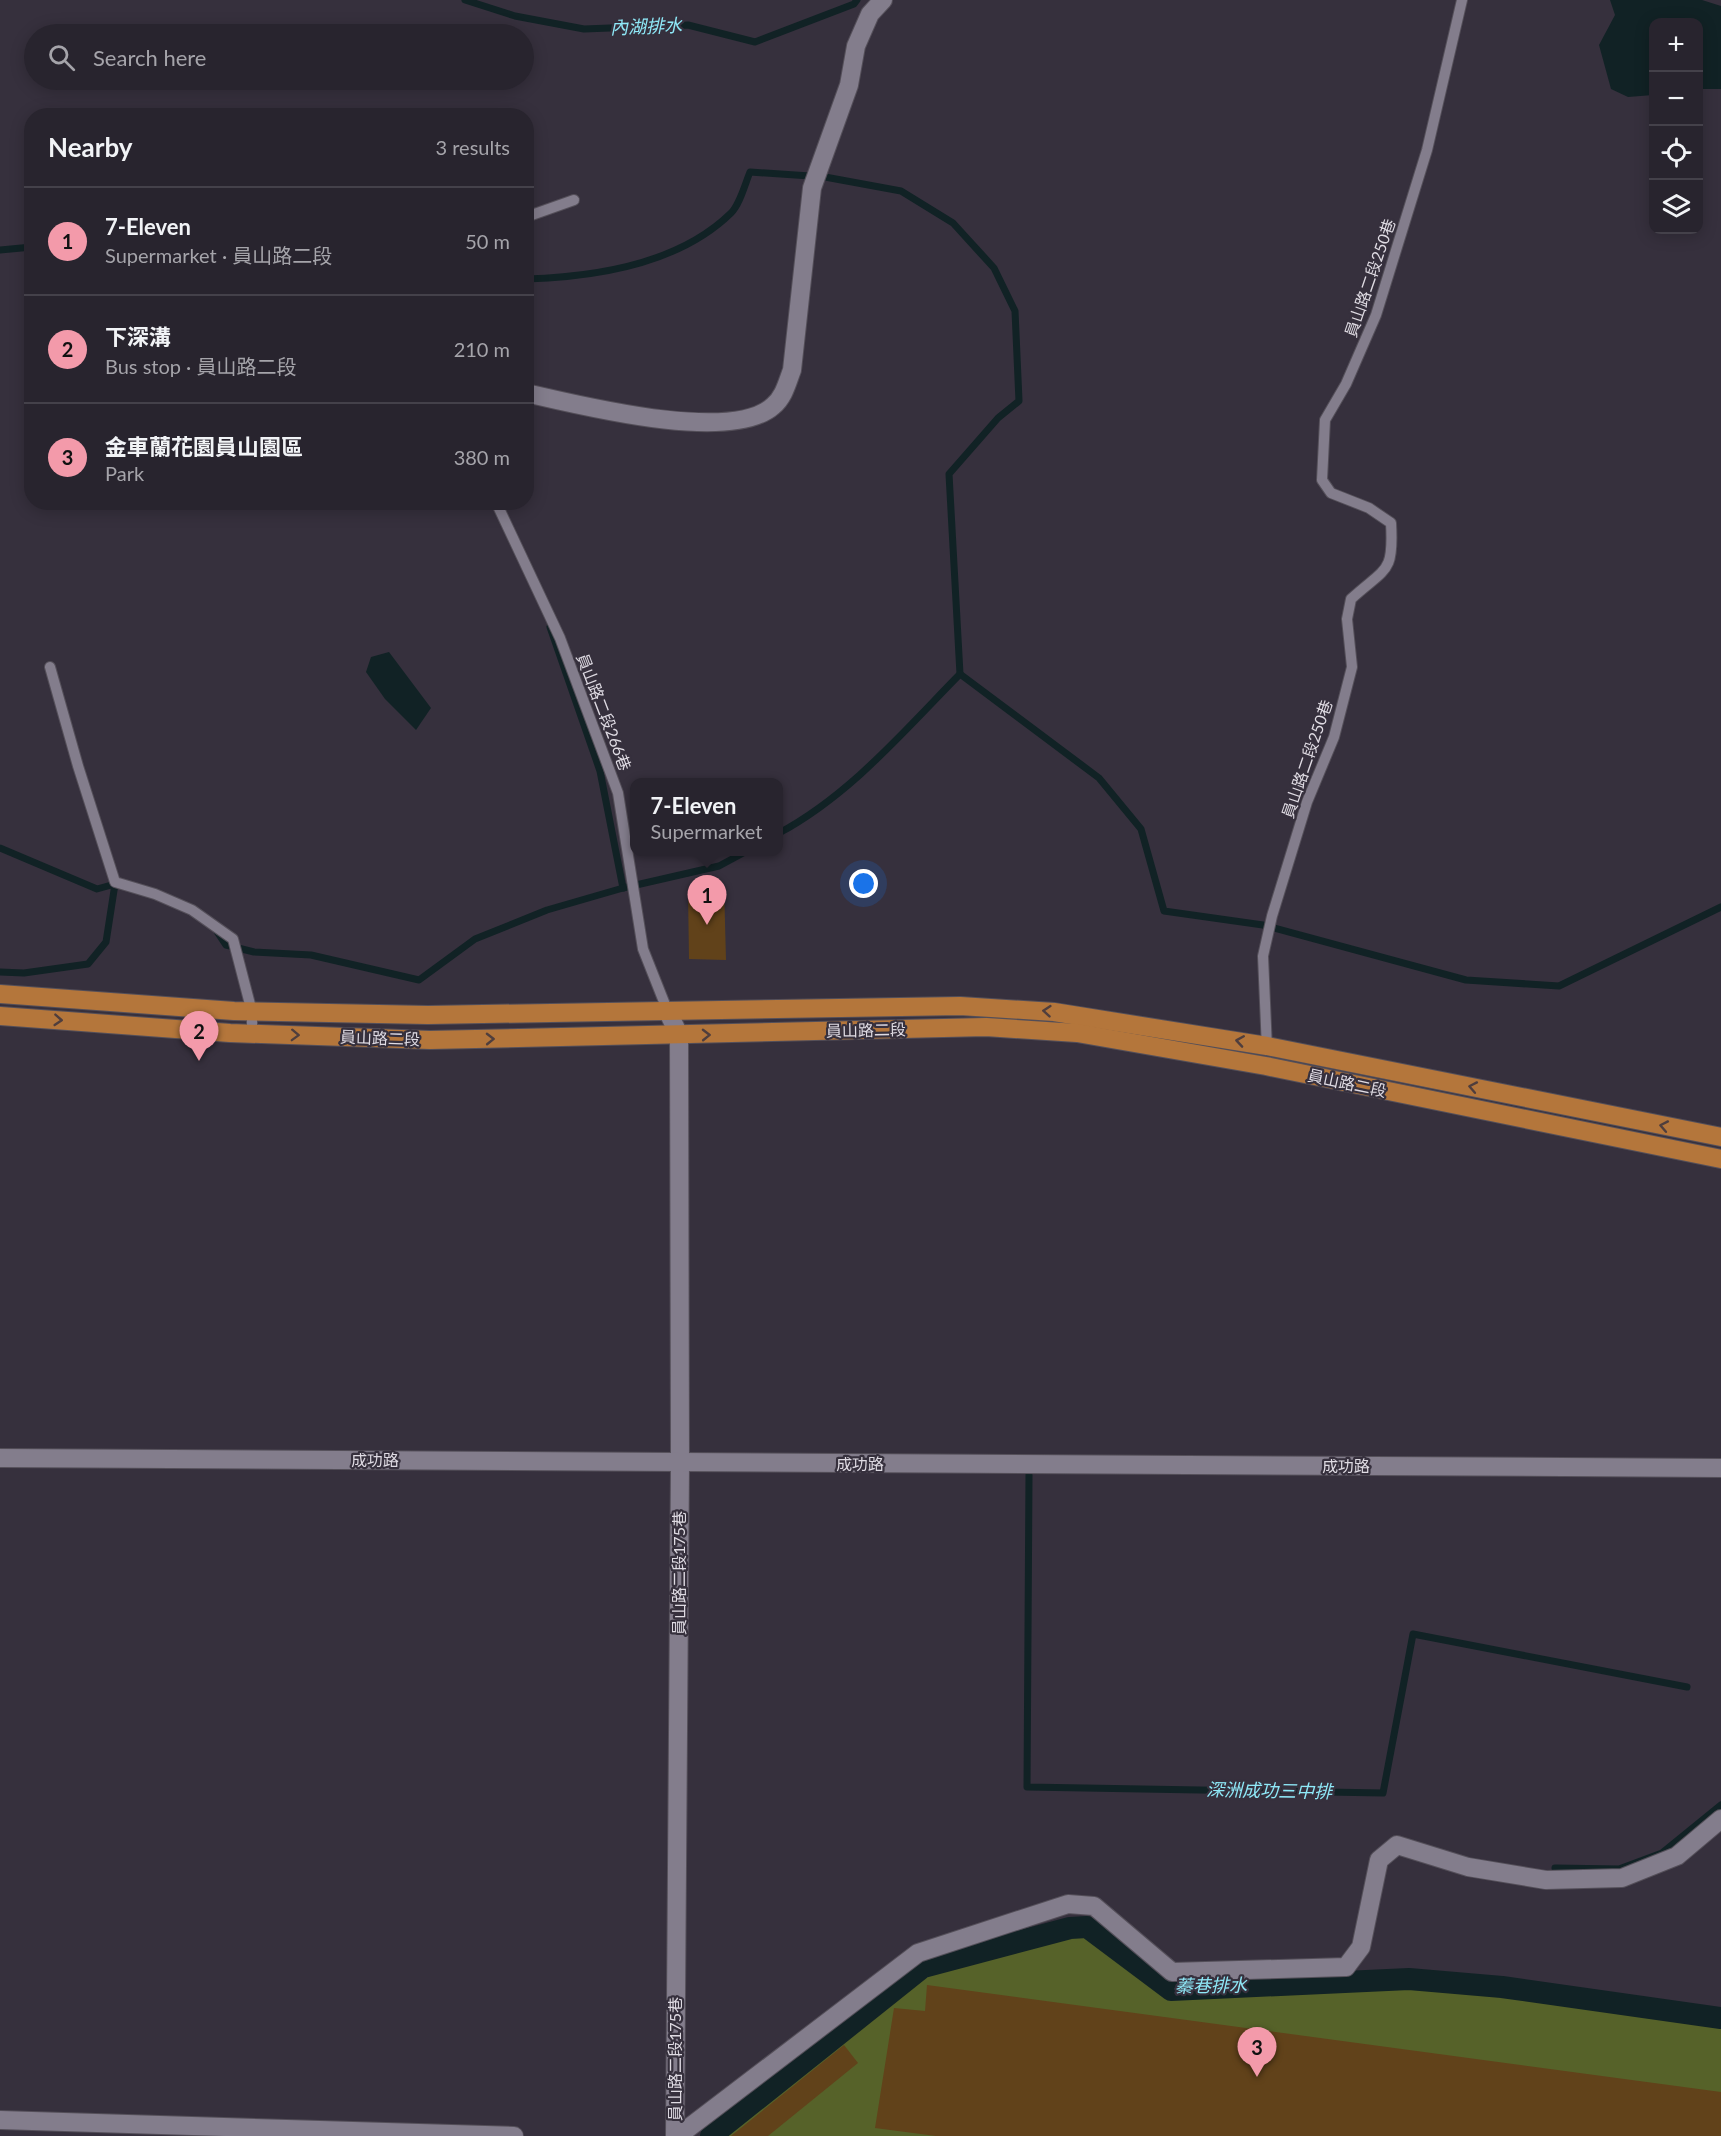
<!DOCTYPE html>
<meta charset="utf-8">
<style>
body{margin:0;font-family:Lato,"Noto Sans TC",sans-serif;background:#34303a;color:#f1f3f6}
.controls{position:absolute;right:18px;top:18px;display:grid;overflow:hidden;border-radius:12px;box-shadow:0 3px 15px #0003}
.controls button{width:54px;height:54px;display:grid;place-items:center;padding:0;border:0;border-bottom:2px solid #44414a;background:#28242e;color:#f1f3f6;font:30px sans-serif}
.you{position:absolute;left:864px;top:884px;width:21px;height:21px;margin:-15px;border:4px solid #fff;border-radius:50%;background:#1a73e8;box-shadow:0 0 0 9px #1a73e833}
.badge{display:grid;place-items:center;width:39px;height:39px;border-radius:50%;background:#f39aaa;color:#111;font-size:20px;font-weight:700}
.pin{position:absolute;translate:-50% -50px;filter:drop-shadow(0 2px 3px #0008)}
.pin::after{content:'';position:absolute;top:32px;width:21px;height:18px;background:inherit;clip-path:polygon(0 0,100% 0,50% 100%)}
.popup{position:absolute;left:630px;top:778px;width:153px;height:78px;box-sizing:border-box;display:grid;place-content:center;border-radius:12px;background:#28242e;filter:drop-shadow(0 2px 4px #0005);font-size:20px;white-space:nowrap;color:#a5a4aa}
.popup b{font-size:22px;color:#f1f3f6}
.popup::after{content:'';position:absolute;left:50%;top:100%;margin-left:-12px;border:12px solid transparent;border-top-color:#28242e}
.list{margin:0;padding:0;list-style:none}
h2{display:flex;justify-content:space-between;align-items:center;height:78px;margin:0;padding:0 24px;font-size:26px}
h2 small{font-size:20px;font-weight:400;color:#a5a4aa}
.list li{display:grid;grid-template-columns:39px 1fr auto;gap:18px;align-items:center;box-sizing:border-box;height:108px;padding:0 24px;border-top:2px solid #44414a}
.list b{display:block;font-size:22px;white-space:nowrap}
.list p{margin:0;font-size:20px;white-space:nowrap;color:#a5a4aa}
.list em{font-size:20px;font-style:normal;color:#a5a4aa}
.icon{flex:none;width:33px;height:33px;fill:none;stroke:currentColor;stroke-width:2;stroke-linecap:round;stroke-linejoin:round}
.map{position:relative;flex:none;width:1721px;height:2136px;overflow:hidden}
.search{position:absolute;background:#28242e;box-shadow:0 3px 15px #0003;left:24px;top:24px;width:510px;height:66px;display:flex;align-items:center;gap:15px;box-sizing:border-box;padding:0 21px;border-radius:33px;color:#a5a4aa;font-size:22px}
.panel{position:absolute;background:#28242e;box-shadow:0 3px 15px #0003;left:24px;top:108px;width:510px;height:402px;border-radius:24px}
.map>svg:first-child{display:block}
.green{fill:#566229}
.water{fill:#112225}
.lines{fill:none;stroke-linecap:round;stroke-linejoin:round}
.stream{stroke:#112225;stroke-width:7}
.canal{stroke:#112225;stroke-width:22}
.building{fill:#61421a}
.lane-casing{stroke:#544f59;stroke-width:12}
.street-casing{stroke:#544f59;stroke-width:20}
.primary-casing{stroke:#544f59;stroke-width:20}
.lane{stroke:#837d8c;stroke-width:10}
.street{stroke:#837d8c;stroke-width:18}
.primary{stroke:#b4763b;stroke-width:18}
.oneway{stroke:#4f3e3d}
.labels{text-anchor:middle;stroke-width:4.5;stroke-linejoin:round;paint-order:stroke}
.street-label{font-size:16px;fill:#dfdbe3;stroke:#36303d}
.water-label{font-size:18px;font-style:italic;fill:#8fe9f8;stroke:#36303d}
</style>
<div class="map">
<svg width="1721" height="2136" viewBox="0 0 1721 2136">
<rect width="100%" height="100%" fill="#36303d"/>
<polygon class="green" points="1083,1933 1160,1993 1458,1985 1721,2019 1721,2136 717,2136 928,1973"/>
<g class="water">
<polygon points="1610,0 1702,0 1721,6 1721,89 1699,89 1698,22 1654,22 1653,95 1628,97 1611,89 1599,45 1615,15"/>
<polygon points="389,652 431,708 416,730 385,699 366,672 371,657"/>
</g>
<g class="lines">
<g class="stream">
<polyline points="465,0 515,16 584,29 688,25 755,42 854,4 857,0"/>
<polyline points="0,250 32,247"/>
<path d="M526,279C596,277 679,264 731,213C740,204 745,184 750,172L825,177L901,191L953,223L994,268L1015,311L1019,401L998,418L949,474L960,674"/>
<polyline points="550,627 600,771 623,888"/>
<path d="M779,833C850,795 904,731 960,674L1099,778L1141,829L1164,911L1263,925L1466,980L1559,986L1721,907"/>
<polyline points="0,848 97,889 115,884"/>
<polyline points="216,930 226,945 254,952 311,955 419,980 475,939 547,910 623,888 719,866 745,852"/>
<polyline points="0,972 24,973 88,964 106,942 115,884 119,885"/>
<polyline points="1029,1475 1027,1787 1383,1793 1413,1634 1687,1687"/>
<polyline points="1555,1868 1619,1869 1662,1853 1721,1805"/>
</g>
<polyline class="canal" points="711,2136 923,1967 1070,1928 1087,1927 1171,1990 1409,1979 1502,1987 1721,2018"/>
</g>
<g class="building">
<polygon points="724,885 726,960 689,959 688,890"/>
<polygon points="927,1985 1721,2092 1721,2136 936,2136 875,2128 894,2008 925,2011"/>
<polygon points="844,2045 858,2063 768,2136 731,2136"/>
</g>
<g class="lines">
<g class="lane-casing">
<g id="lane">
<polyline points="526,217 574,200"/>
<polyline points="496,502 560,638 618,793 643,949 668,1012"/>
<polyline points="50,667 78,766 115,882 155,894 192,910 233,939 252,1012 252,1034"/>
<path d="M1267,1049L1263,956L1272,916L1307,802L1334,737L1352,667L1347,619L1351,599C1386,567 1394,574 1391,523L1369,508L1331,493L1322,480L1325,420L1346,384L1376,315L1427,150L1462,0"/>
</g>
</g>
<g class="street-casing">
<g id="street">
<path d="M526,393C579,405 731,444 773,406C784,397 787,383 792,370L812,188L849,85L856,46L870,14L883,0"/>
<polyline points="668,1012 679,1035 680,1463 675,2136"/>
<polyline points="0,1458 1721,1468"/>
<polyline points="0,2120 514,2136"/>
<polyline points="678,2136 918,1953 1068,1904 1094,1906 1172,1972 1346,1967 1361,1947 1379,1860 1397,1845 1468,1867 1546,1880 1622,1878 1677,1856 1721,1819"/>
</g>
</g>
<g class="primary-casing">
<g id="primary">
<polyline points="0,994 234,1011 428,1015 960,1006 1054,1012 1267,1046 1721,1137"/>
<polyline points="0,1016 230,1033 430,1040 986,1027 1077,1033 1266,1066 1721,1159"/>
</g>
</g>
<use href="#lane" class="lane"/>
<use href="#street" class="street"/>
<use href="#primary" class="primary"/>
</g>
<defs><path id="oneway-chevron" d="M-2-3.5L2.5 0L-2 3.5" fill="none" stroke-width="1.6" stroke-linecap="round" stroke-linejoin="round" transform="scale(1.5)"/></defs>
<g class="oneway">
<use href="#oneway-chevron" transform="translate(1047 1011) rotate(-175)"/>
<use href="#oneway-chevron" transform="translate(58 1020) rotate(4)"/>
<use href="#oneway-chevron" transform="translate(295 1035) rotate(2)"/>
<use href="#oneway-chevron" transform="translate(706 1035) rotate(-1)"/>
<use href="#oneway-chevron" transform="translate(490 1039) rotate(-1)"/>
<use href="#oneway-chevron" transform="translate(1240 1041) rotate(-171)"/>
<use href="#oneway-chevron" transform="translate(1473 1087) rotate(-169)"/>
<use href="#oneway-chevron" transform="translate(1664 1126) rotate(-169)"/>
</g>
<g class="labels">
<g class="street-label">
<text transform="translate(1370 278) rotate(-71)" y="6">員山路二段250巷</text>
<text transform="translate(604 712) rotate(69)" y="6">員山路二段266巷</text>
<text transform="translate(1307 759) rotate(-71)" y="6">員山路二段250巷</text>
<text transform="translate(866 1030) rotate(-1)" y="6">員山路二段</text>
<text transform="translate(380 1038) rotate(2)" y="6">員山路二段</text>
<text transform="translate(1347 1083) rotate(12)" y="6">員山路二段</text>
<text x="375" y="1466">成功路</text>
<text x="860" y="1470">成功路</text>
<text x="1346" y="1472">成功路</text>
<text transform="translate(679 1573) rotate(-90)" y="6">員山路二段175巷</text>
<text transform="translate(675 2059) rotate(-90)" y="6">員山路二段175巷</text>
</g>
<g class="water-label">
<text transform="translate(646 27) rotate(-2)" y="6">內湖排水</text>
<text transform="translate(1269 1791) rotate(1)" y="6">深洲成功三中排</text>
<text transform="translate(1211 1986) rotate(-1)" y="6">蓁巷排水</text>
</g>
</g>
</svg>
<div class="controls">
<button>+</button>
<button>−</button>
<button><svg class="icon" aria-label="locate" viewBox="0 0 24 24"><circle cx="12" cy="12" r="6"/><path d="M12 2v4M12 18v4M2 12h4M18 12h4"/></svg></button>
<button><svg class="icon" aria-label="layers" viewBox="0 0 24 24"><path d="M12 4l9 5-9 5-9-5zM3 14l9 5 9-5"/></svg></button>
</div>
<div class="you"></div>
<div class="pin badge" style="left:707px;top:925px">1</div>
<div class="popup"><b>7-Eleven</b>Supermarket</div>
<div class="pin badge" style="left:199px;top:1061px">2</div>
<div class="pin badge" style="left:1257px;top:2077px">3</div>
<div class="search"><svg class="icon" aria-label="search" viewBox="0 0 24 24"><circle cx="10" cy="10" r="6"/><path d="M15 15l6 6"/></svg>Search here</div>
<section class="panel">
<h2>Nearby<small>3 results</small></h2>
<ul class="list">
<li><span class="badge">1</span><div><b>7-Eleven</b><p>Supermarket · 員山路二段</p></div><em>50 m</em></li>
<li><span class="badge">2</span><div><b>下深溝</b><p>Bus stop · 員山路二段</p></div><em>210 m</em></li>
<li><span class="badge">3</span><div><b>金車蘭花園員山園區</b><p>Park</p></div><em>380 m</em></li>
</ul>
</section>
</div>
